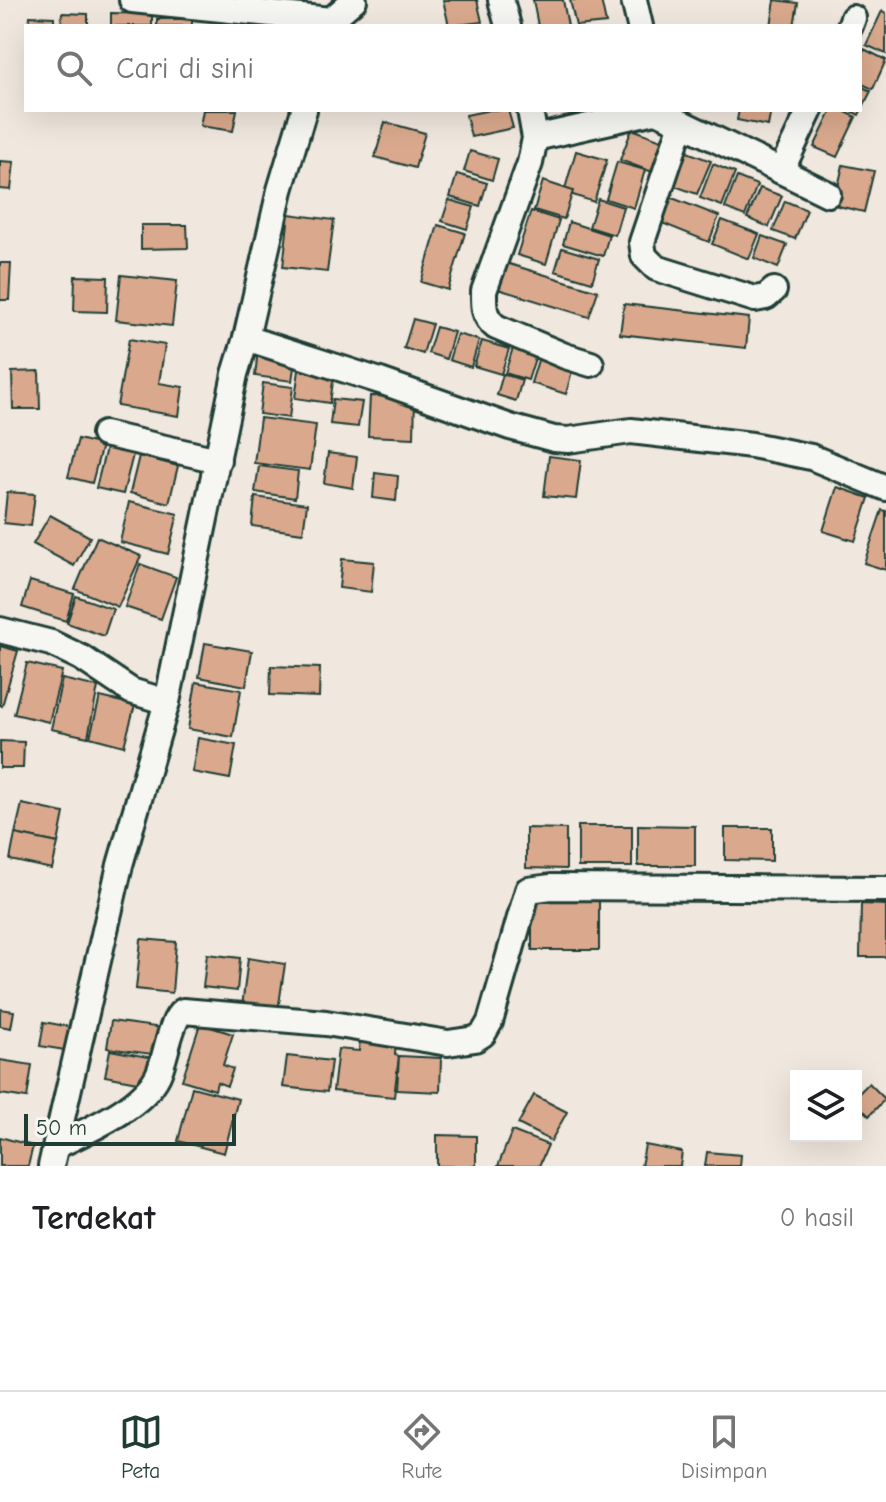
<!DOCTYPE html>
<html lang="id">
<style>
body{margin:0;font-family:"Comic Neue",sans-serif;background:#f6f6f6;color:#202124}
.controls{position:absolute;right:24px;bottom:24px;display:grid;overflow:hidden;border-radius:0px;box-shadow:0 8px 32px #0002}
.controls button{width:72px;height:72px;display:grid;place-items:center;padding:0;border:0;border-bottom:2px solid #e0e0e0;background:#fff;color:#202124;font:40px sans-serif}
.scale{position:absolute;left:24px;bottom:20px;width:212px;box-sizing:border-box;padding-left:8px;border:4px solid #1f3d34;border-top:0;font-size:22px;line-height:28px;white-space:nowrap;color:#1f3d34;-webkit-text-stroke:6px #f6f6f2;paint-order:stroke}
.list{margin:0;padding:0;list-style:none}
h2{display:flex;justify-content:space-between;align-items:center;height:104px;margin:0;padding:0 32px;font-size:34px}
h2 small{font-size:26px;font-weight:400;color:#757577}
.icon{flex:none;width:44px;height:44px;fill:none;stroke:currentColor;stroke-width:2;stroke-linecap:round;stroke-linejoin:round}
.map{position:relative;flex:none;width:886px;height:1166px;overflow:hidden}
.search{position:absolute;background:#fff;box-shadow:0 8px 32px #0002;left:24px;right:24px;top:24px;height:88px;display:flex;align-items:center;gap:20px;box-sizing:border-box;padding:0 28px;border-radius:0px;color:#757577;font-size:30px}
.sheet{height:224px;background:#fff}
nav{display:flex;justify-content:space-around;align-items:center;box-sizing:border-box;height:112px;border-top:2px solid #e0e0e0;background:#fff;font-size:22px;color:#757577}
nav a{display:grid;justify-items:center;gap:4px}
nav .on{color:#1f3d34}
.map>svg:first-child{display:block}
.building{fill:#daa98d;stroke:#1f3d34;stroke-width:2}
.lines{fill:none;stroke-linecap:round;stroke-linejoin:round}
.minor-casing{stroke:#1f3d34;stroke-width:30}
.minor{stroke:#f6f6f2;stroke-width:24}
</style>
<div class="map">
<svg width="886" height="1166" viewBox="0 0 886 1166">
<rect width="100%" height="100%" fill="#f0e7de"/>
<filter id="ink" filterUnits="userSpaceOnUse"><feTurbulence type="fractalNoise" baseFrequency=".0125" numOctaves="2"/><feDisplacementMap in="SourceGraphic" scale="16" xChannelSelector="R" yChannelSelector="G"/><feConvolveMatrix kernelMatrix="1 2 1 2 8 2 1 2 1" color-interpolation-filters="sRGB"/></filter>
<g filter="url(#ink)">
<g class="building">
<polygon points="443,0 477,0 482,22 449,26"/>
<polygon points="533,0 563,0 568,26 538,26"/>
<polygon points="570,0 601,0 606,23 576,26"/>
<polygon points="775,0 798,3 794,26 771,26"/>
<polygon points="882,11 886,13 886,54 866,45"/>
<polygon points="62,13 88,14 88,26 61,26"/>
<polygon points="111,13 152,14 152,26 111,26"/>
<polygon points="30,16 54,17 54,26 29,26"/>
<rect x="157" y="19" width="35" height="7"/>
<polygon points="864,49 886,60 873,89 860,83 860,57"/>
<polygon points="860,86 871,91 859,115 849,110 860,110"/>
<polygon points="203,110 237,110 233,131 200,126"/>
<polygon points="490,110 508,110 513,128 471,137 466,115"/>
<polygon points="739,110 771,110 768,126 737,120"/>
<polygon points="832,110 842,110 856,117 837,157 814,147"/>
<polygon points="385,122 425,133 415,168 375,157"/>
<polygon points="632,129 667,142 655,173 620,160"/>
<polygon points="682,150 711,161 697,194 669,184"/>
<polygon points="470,151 498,159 492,180 464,171"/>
<polygon points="576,151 607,160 594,202 564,192"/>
<polygon points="0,161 14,162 11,190 0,189"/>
<polygon points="617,162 645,170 634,208 606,199"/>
<polygon points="713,164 735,173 722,206 700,198"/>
<polygon points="843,165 874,171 864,212 834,205"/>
<polygon points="457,174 487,183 480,206 450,197"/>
<polygon points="737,177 757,185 745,216 725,208"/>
<polygon points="543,181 573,191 564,219 534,210"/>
<polygon points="760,188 782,196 769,227 747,218"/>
<polygon points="667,196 719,216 709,242 657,221"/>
<polygon points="598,199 623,207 615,235 589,227"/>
<polygon points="449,200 474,207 467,229 442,221"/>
<polygon points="785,201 807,210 795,239 773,231"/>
<polygon points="531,211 559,220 546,264 517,255"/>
<polygon points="289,214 334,220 327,272 283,267"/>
<polygon points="722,220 759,234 749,259 712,244"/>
<polygon points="569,222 609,235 603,256 563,244"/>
<polygon points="141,225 187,225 188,248 141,249"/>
<polygon points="438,225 465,233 448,290 421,282"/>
<polygon points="762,236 787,245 778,268 754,258"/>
<polygon points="562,248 599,259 592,282 555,271"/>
<polygon points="0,263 11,263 9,300 0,300"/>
<polygon points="506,263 598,291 589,317 498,289"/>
<polygon points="121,275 177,281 172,326 116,320"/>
<polygon points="75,276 108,277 107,312 74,311"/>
<polygon points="624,304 749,318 746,348 620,334"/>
<polygon points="413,319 432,324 423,354 404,348"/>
<polygon points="436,327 454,332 446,359 428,353"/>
<polygon points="457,334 479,340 471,367 449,360"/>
<polygon points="129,339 165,345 159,383 183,387 179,416 117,406"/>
<polygon points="482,341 509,349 501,374 474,366"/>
<polygon points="513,348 536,355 528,380 505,373"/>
<polygon points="258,350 296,354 292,381 255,376"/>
<polygon points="539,357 573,367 566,394 531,383"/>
<polygon points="299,370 334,374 330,403 295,398"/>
<polygon points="39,371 40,409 13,409 12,372"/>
<polygon points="503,374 522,380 516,401 497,395"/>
<polygon points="263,383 293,387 289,418 259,414"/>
<polygon points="370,396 415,397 414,438 368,436"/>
<polygon points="333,399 362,402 358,427 330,424"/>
<polygon points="260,418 316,425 310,470 254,463"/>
<polygon points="78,439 102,445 92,483 68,477"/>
<polygon points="107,444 134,451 123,494 96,488"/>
<polygon points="328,453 357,457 353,488 324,483"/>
<polygon points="139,456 178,466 169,503 130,493"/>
<polygon points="549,456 581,460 576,499 544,496"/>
<polygon points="259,466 298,471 295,498 255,492"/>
<polygon points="375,473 398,476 396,501 373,498"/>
<polygon points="837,487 869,498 855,541 823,531"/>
<polygon points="7,492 35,494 31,526 4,523"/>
<polygon points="255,497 307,504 303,533 252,526"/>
<polygon points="129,502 178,514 168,554 120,542"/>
<polygon points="882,510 886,511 886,570 864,563"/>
<polygon points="50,515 90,537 74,566 33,544"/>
<polygon points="97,537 141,556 118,607 75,589"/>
<polygon points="342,559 374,562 371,592 339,588"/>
<polygon points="140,564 176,577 161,619 125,607"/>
<polygon points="30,581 74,594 66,621 22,607"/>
<polygon points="76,596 113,609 104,636 67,623"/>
<polygon points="205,643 252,651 246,686 199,677"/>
<polygon points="0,646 18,651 2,706 0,705"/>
<polygon points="27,663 62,671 49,722 14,714"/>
<polygon points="271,666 320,668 319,697 270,695"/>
<polygon points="62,679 98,687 88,737 51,729"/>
<polygon points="196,682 241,690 233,737 188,729"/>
<polygon points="100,697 135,705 124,746 90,737"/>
<polygon points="198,738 236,745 230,779 192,772"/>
<polygon points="0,741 24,742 23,768 0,768"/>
<polygon points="22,804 64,813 58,843 15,834"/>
<polygon points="638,825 695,826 695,866 638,866"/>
<rect x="578" y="826" width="54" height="41"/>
<polygon points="526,828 566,829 566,869 526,868"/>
<polygon points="725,828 772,828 772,861 725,860"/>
<polygon points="15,834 58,843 52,869 10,860"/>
<rect x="532" y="900" width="67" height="50"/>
<polygon points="861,904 886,905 886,957 860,957"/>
<polygon points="141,939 176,942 172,993 136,989"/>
<polygon points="207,954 240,958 237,991 203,987"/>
<polygon points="248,958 285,964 278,1011 242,1007"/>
<polygon points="0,1009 14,1011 11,1028 0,1026"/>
<polygon points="111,1021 163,1028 159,1055 107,1048"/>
<polygon points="44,1022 81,1029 77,1052 40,1046"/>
<polygon points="200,1024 233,1034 223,1065 233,1069 227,1086 217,1082 215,1090 182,1080"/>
<polygon points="360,1037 396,1040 395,1055 399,1056 394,1097 333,1091 338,1049 359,1051"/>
<polygon points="110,1050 153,1058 148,1084 105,1076"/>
<polygon points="287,1056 331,1061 327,1092 283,1087"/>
<polygon points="399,1056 441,1058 440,1092 397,1090"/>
<polygon points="0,1060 32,1065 27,1098 0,1094"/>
<polygon points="869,1083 885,1099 869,1116 856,1103 856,1096"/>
<polygon points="192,1087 238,1099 224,1153 178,1141"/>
<polygon points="534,1095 567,1112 551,1141 518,1124"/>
<polygon points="512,1131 548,1145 539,1166 498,1166"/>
<polygon points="437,1135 476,1136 476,1166 437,1166"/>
<polygon points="0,1137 33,1146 28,1166 0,1166"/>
<polygon points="645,1145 682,1152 680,1166 641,1166"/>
<polygon points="707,1152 741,1155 740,1166 705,1166"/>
</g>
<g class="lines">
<g class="minor-casing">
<g id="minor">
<polyline points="132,0 331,20"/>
<polyline points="501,0 508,26"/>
<polyline points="634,0 640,26"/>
<polyline points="329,26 331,20 354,0"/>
<polyline points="850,26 853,18"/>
<path d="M530,110L535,138L530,163L484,291C484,306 483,317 496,327L565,356L591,364"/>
<polyline points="659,112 781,171 810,110"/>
<polyline points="682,123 642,242 644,256 656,268 755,299 766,297 774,290"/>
<polyline points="535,138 659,110"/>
<polyline points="781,171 828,194"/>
<polyline points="246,338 380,381 510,427 554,439 568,440 631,431 752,445 811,457 886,488"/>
<polyline points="104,434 218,460"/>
<polyline points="0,630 51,643 82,658 131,691 167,702"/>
<path d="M56,1146C88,1130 142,1108 158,1075C166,1058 170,1020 183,1011L326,1023L448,1043L475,1039L483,1034L490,1022L528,890L551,887L886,889"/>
<polyline points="51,1166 120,865 167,702 235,374 246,338 280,190 304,110"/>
</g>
</g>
<use href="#minor" class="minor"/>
</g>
</g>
</svg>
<div class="controls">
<button><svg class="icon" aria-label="layers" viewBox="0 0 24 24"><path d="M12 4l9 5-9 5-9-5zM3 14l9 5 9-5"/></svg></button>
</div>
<div class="scale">50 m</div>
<div class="search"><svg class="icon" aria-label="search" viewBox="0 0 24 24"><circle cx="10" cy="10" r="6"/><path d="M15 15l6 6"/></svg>Cari di sini</div>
</div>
<section class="sheet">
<h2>Terdekat<small>0 hasil</small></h2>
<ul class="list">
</ul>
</section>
<nav>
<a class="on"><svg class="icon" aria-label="map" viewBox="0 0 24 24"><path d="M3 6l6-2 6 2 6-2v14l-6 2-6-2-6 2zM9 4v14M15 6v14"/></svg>Peta</a>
<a><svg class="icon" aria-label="directions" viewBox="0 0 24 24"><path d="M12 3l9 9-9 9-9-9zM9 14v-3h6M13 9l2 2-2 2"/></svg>Rute</a>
<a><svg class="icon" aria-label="saved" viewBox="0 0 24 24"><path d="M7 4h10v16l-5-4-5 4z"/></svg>Disimpan</a>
</nav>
